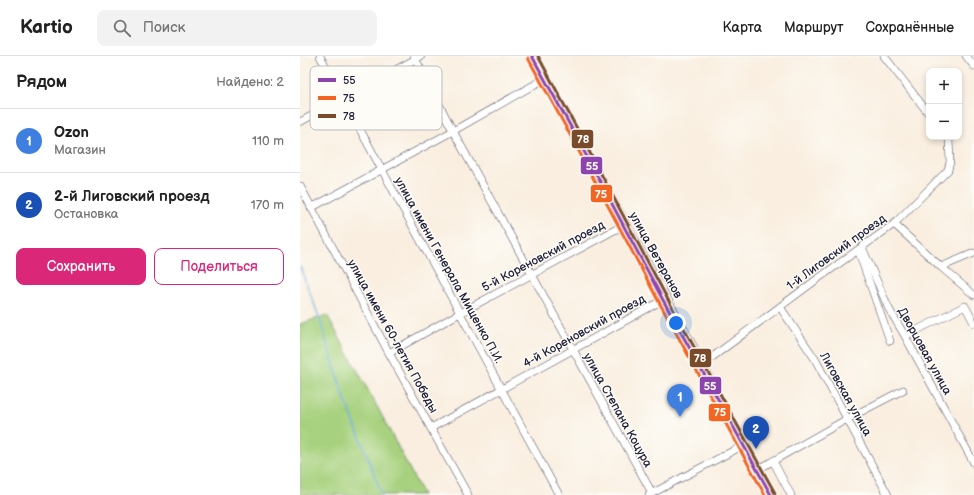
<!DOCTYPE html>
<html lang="ru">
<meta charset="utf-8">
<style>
body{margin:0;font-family:"Balsamiq Sans",sans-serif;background:#f2f2f2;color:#222}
.controls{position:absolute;right:12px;top:12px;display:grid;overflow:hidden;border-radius:8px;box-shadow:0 2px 6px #0003}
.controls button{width:36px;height:36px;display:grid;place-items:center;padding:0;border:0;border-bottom:1px solid #e0e0e0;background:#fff;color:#222;font:20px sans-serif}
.you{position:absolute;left:376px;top:267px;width:14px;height:14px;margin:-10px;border:3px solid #fff;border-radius:50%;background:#1a73e8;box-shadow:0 0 0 6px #1a73e833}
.badge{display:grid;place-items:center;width:26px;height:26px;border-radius:50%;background:#db2777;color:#fff;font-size:13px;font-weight:700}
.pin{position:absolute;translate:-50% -33px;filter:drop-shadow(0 1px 2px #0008)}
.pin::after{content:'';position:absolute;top:21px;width:14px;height:12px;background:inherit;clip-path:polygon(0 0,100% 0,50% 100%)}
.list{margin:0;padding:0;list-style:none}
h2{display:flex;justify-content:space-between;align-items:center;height:52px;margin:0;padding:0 16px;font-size:17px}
h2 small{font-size:13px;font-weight:400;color:#767676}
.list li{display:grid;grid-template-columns:26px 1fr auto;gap:12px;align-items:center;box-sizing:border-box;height:64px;padding:0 16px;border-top:1px solid #e0e0e0}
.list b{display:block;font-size:15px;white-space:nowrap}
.list p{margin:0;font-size:13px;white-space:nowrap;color:#767676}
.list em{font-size:13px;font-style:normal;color:#767676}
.actions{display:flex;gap:8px;padding:12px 16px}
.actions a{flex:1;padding:9px 0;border:1px solid #db2777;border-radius:8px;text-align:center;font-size:14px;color:#db2777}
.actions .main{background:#db2777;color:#fff}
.icon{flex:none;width:22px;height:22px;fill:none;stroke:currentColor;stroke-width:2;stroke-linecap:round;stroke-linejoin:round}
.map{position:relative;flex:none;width:674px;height:439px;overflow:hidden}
header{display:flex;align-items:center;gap:24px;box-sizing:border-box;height:56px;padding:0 20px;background:#fff;border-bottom:1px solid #e0e0e0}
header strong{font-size:19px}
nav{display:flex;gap:22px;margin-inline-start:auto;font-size:14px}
.search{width:280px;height:36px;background:#f2f2f2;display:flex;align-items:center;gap:10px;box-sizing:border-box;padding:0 14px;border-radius:8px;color:#767676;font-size:15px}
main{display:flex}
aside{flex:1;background:#fff}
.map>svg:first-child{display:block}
.green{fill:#a7d17e;stroke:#647a5c}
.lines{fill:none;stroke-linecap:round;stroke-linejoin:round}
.stream{stroke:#6daee1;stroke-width:1.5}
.minor-casing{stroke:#424154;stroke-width:8}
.minor{stroke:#fff;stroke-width:7}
.bus-1-casing{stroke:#fdfcf7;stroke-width:6}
.bus-2-casing{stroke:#fdfcf7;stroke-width:6}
.bus-3-casing{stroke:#fdfcf7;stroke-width:6}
.bus-1{stroke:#8e44ad;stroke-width:3}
.bus-2{stroke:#f26522;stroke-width:3}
.bus-3{stroke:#7a4b2a;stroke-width:3}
.labels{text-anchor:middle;stroke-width:3;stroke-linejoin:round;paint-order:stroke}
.street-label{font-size:12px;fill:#22223b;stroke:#fdfcf7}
.key{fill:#fdfcf7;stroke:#bbbbbf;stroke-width:1}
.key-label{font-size:11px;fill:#22223b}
.line-badge{stroke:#fdfcf7;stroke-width:1.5}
.badge-label{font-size:11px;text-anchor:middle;font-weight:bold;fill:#fff}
</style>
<header>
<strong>Kartio</strong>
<div class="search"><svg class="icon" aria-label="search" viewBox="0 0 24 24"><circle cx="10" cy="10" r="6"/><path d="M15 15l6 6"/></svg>Поиск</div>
<nav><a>Карта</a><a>Маршрут</a><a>Сохранённые</a></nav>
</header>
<main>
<aside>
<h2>Рядом<small>Найдено: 2</small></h2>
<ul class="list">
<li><span class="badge" style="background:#3f7fe0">1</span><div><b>Ozon</b><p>Магазин</p></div><em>110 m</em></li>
<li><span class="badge" style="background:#1a4fb4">2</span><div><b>2-й Лиговский проезд</b><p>Остановка</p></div><em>170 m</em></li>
</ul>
<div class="actions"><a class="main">Сохранить</a><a>Поделиться</a></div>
</aside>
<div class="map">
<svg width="674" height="439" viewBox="0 0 674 439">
<rect width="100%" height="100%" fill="#fdfcf7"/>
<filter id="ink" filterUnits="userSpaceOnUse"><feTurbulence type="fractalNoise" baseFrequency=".025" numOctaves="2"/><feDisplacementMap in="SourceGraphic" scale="8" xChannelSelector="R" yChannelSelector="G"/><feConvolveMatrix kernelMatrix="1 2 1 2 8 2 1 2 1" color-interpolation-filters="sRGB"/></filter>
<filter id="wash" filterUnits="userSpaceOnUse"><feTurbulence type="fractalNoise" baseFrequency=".012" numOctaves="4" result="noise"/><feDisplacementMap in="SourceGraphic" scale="16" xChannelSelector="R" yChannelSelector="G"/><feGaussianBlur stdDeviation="0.9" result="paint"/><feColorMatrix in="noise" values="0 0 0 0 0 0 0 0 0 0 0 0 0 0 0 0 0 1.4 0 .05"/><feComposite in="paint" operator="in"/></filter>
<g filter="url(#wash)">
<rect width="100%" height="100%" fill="#f9eedf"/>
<polygon class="green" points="27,259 80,356 123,439 0,439 0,268"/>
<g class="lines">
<polyline class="stream" points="0,211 18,258 42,335 82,439"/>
</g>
</g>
<g filter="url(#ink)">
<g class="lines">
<g class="minor-casing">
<g id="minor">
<polyline points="20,0 259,439"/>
<polyline points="114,0 153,75 352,437"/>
<polyline points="235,0 403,308 444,389 471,439"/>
<polyline points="584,0 629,58"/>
<polyline points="666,0 674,10"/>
<polyline points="0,66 121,0"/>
<polyline points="0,130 89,297 168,439"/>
<polyline points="11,152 153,75 246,22"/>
<polyline points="594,168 641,211 674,239"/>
<polyline points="562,191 589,253 605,280 674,407"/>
<polyline points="558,194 590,285"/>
<polyline points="641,211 674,197"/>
<polyline points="480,251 515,303 588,439"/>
<polyline points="605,280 665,250 674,267"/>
<polyline points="89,297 160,257 324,169"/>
<polyline points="403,308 516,224 594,168 648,114 650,106 649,83 647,81"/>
<polyline points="131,372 363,244"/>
<polyline points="473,405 491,439"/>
<polyline points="457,414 547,363 603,334"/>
<polyline points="349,439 444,389"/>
</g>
</g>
<use href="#minor" class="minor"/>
<g class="bus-1-casing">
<polyline id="bus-1" points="232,0 278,84 363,244 471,439"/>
</g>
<g class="bus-2-casing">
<polyline id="bus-2" points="228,2 274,86 359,246 465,439"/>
</g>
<g class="bus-3-casing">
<polyline id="bus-3" points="238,0 282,82 367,242 475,437"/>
</g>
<use href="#bus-1" class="bus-1"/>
<use href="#bus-2" class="bus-2"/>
<use href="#bus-3" class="bus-3"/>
</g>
</g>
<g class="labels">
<g class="street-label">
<text transform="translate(536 196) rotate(-36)" y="4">1-й Лиговский проезд</text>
<text transform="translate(356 199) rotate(61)" y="4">улица Ветеранов</text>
<text transform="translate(243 200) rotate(-28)" y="4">5-й Кореновский проезд</text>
<text transform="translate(149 214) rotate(61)" y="4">улица имени Генерала Мищенко П.И.</text>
<text transform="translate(284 275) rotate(-29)" y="4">4-й Кореновский проезд</text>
<text transform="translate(93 280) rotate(61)" y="4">улица имени 60-летия Победы</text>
<text transform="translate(625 295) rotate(61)" y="4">Дворцовая улица</text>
<text transform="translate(546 338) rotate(61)" y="4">Лиговская улица</text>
<text transform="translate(318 354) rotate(61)" y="4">улица Степана Коцура</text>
</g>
</g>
<rect x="10" y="10" width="132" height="64" rx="6" class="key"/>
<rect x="18" y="22" width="18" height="4" fill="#8e44ad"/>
<rect x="18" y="40" width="18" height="4" fill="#f26522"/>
<rect x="18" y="58" width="18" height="4" fill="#7a4b2a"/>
<g class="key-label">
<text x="43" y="28">55</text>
<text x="43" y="46">75</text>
<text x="43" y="64">78</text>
</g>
<g class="line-badge">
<rect x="271" y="73" width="23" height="20" rx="4" fill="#7a4b2a"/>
<rect x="280" y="100" width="23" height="19" rx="4" fill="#8e44ad"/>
<rect x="290" y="128" width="23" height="19" rx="4" fill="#f26522"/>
<rect x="389" y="292" width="23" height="20" rx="4" fill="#7a4b2a"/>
<rect x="399" y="320" width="23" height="19" rx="4" fill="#8e44ad"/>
<rect x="408" y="347" width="23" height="19" rx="4" fill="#f26522"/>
</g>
<g class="badge-label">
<text x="283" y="87">78</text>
<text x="292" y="114">55</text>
<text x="301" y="142">75</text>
<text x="400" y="306">78</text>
<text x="410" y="334">55</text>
<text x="420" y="360">75</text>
</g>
</svg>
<div class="controls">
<button>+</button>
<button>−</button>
</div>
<div class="you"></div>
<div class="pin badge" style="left:380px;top:361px;background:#3f7fe0">1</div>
<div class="pin badge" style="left:456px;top:393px;background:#1a4fb4">2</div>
</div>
</main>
